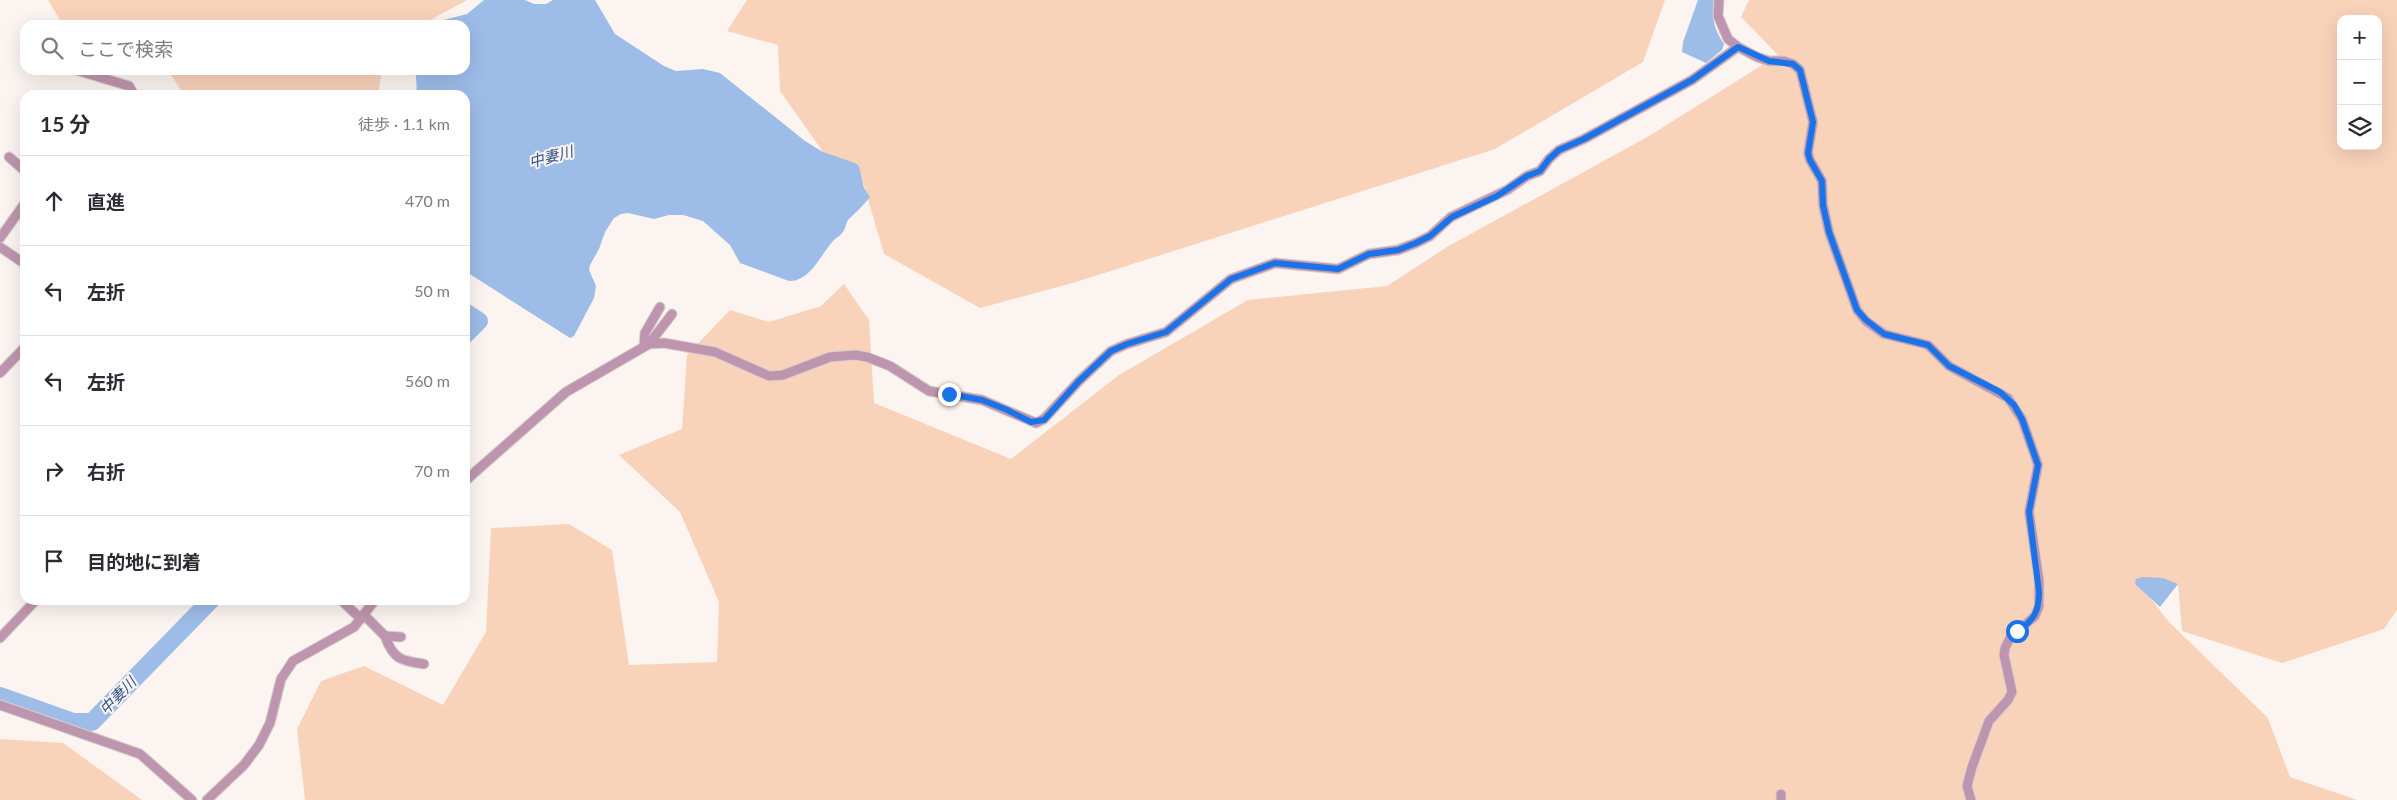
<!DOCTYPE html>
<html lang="ja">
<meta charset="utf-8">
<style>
body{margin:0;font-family:Lato,"Noto Sans JP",sans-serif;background:#f7f7f7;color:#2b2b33}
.controls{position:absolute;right:15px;top:15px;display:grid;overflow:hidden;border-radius:10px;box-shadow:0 5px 20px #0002}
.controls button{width:45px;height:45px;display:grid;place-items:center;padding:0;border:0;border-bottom:1px solid #e1e1e2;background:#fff;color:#2b2b33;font:25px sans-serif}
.stop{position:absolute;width:15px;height:15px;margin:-11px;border:4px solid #1a73e8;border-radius:50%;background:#fff}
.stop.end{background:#1a73e8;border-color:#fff;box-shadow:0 1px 5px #0008}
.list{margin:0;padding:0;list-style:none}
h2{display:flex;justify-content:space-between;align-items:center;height:65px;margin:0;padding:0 20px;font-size:21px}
h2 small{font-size:16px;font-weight:400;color:#7c7c81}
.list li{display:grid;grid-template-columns:32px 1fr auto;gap:15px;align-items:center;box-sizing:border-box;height:90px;padding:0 20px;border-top:1px solid #e1e1e2}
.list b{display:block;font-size:19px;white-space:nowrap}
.list em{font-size:16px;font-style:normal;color:#7c7c81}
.icon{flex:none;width:28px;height:28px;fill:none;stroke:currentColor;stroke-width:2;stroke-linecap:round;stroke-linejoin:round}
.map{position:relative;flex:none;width:2397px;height:800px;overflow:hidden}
.search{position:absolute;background:#fff;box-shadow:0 5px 20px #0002;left:20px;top:20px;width:450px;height:55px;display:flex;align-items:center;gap:12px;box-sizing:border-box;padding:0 18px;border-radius:15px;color:#7c7c81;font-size:19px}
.panel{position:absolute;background:#fff;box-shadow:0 5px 20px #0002;left:20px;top:90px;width:450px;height:515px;border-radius:15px}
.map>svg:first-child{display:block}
.green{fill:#f9d2ba;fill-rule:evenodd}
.water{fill:#9dbce8}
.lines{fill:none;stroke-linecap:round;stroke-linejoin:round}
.river{stroke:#9dbce8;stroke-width:18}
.street-casing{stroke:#d7cfcb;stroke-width:11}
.street{stroke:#be95ae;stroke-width:9}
.route{stroke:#1a73e8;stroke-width:6}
.labels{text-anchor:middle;stroke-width:4;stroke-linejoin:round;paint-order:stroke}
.water-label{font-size:15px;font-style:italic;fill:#2c538b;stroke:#fcf4f0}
</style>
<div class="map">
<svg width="2397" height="800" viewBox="0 0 2397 800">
<rect width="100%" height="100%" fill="#fcf4f0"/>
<g class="green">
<polygon points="48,0 467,0 421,25 63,25"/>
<polygon points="747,0 1665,0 1643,62 1495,149 1076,282 980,308 884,254 860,172 823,152 780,91 778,45 727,31"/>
<path d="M1749,0H2397V610L2384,629L2282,663L2182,631L2178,584L2136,580L2169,622L2268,718L2290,777L2357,800H305L297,729L321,681L364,666L443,705L486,632L491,528L569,524L612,550L629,665L717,662L719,602L680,512L619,455L682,429L687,355L730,310L769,322L821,306L844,284L869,320L874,403L1011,459L1119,375L1248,300L1387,286L1447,247L1649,136L1778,55L1741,17ZM2341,19H2378V146H2341Z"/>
<polygon points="168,70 382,70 378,95 184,95"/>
<polygon points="0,739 63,743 142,800 0,800"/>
</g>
<g class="water">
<path d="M484,0H525L534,4H546L553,0H595L615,34L664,66L676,71L703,69L720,73L805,141L823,152L855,163L859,166L864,188L870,197C863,206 857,211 849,219C846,222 846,227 844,230C842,235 837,237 833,241C821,254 810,282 789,281L740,263L730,245L703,221L683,215H669L654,219L628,213L621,214L614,218L605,232L599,249L590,265L589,270L596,286L594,298L574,336L570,338L465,271V95H417L416,76L413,70H465V25H432L436,22L467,14Z"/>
<path d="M1698,0H1714C1711,18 1714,29 1724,44L1722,50L1706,63L1682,52L1683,42Z"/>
<polygon points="2142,577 2163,578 2178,584 2160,607 2135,584 2136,579"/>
</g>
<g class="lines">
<g class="river">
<polyline points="465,312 479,321 465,335"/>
<polyline points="0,696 73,722 92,722 211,600"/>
</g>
<g class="street-casing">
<g id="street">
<polyline points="1719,0 1718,16 1728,39 1738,47 1757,57 1769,61 1784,61 1793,64 1800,70 1813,122 1808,153 1810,160 1822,181 1823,205 1829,232 1857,310 1866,321 1884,334 1928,345 1949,366 2008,398 2022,419 2038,465 2029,512 2039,580 2039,606 2035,616 2010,638 2005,648 2004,655 2012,692 2008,700 1989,721 1972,767 1967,786 1971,800"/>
<polyline points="76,70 129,86 134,95"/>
<polyline points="9,157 25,171"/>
<polyline points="0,238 25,203"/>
<polyline points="0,247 25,264"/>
<polyline points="649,344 672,314"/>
<polyline points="644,346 645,333 660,307"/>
<polyline points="0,373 25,347"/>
<polyline points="465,481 566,392 649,344 664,343 715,352 769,376 783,375 830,357 855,355 867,357 890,366 929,391 982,400 1036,423 1044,419 1079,381 1111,351 1127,344 1166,332 1231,279 1275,263 1338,269 1369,254 1398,250 1416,243 1430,236 1451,217 1507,190 1527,176 1540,171 1549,159 1559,150 1584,139 1692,80 1738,47"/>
<polyline points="341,600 361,619"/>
<polyline points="364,615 385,636 401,637"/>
<path d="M385,636C393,659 401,661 424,664"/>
<polyline points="0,638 36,600"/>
<polyline points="0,705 140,754 192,800"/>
<polyline points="207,800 244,765 259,745 270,723 281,679 293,661 354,627 375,600"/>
<polyline points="1781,800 1781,794"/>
</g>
</g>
<use href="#street" class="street"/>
</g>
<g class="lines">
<path class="route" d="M949,394L982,400L1005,409L1031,422L1044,420L1079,381L1111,351L1127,344L1166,332L1231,279L1275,263L1338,269L1369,254L1398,250L1416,243L1430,236L1452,217L1497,196L1527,176L1540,171L1549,159L1559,150L1584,139L1692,80L1738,47L1769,61L1793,64L1800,70L1813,122L1808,153L1810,160L1822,181L1823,205L1829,232L1857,310L1866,320L1884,334L1928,345L1949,366L2000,392L2014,405L2022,419L2038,465L2029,512L2039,592C2039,611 2034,621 2017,631"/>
</g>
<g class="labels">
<g class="water-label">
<text transform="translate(551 157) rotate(-15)" y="5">中妻川</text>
<text transform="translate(118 696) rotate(-46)" y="5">中妻川</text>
</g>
</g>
</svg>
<div class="controls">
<button>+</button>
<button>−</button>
<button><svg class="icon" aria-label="layers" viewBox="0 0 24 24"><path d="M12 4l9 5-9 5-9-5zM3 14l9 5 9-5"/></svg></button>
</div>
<div class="stop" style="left:2017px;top:631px"></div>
<div class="stop end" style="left:949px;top:394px"></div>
<div class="search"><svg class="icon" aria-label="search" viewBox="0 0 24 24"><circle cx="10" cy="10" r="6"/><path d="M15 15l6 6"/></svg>ここで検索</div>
<section class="panel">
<h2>15 分<small>徒歩 · 1.1 km</small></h2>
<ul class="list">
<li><svg class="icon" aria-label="ahead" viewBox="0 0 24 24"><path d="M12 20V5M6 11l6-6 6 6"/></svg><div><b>直進</b></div><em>470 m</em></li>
<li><svg class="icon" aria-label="left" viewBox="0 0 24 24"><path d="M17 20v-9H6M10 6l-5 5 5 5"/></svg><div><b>左折</b></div><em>50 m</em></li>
<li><svg class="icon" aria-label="left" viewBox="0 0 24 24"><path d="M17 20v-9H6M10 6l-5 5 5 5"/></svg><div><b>左折</b></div><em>560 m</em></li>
<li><svg class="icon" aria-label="right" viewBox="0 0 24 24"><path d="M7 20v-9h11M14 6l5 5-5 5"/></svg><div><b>右折</b></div><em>70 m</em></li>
<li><svg class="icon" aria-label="arrive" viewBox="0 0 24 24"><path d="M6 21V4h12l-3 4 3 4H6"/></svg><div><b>目的地に到着</b></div></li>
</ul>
</section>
</div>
